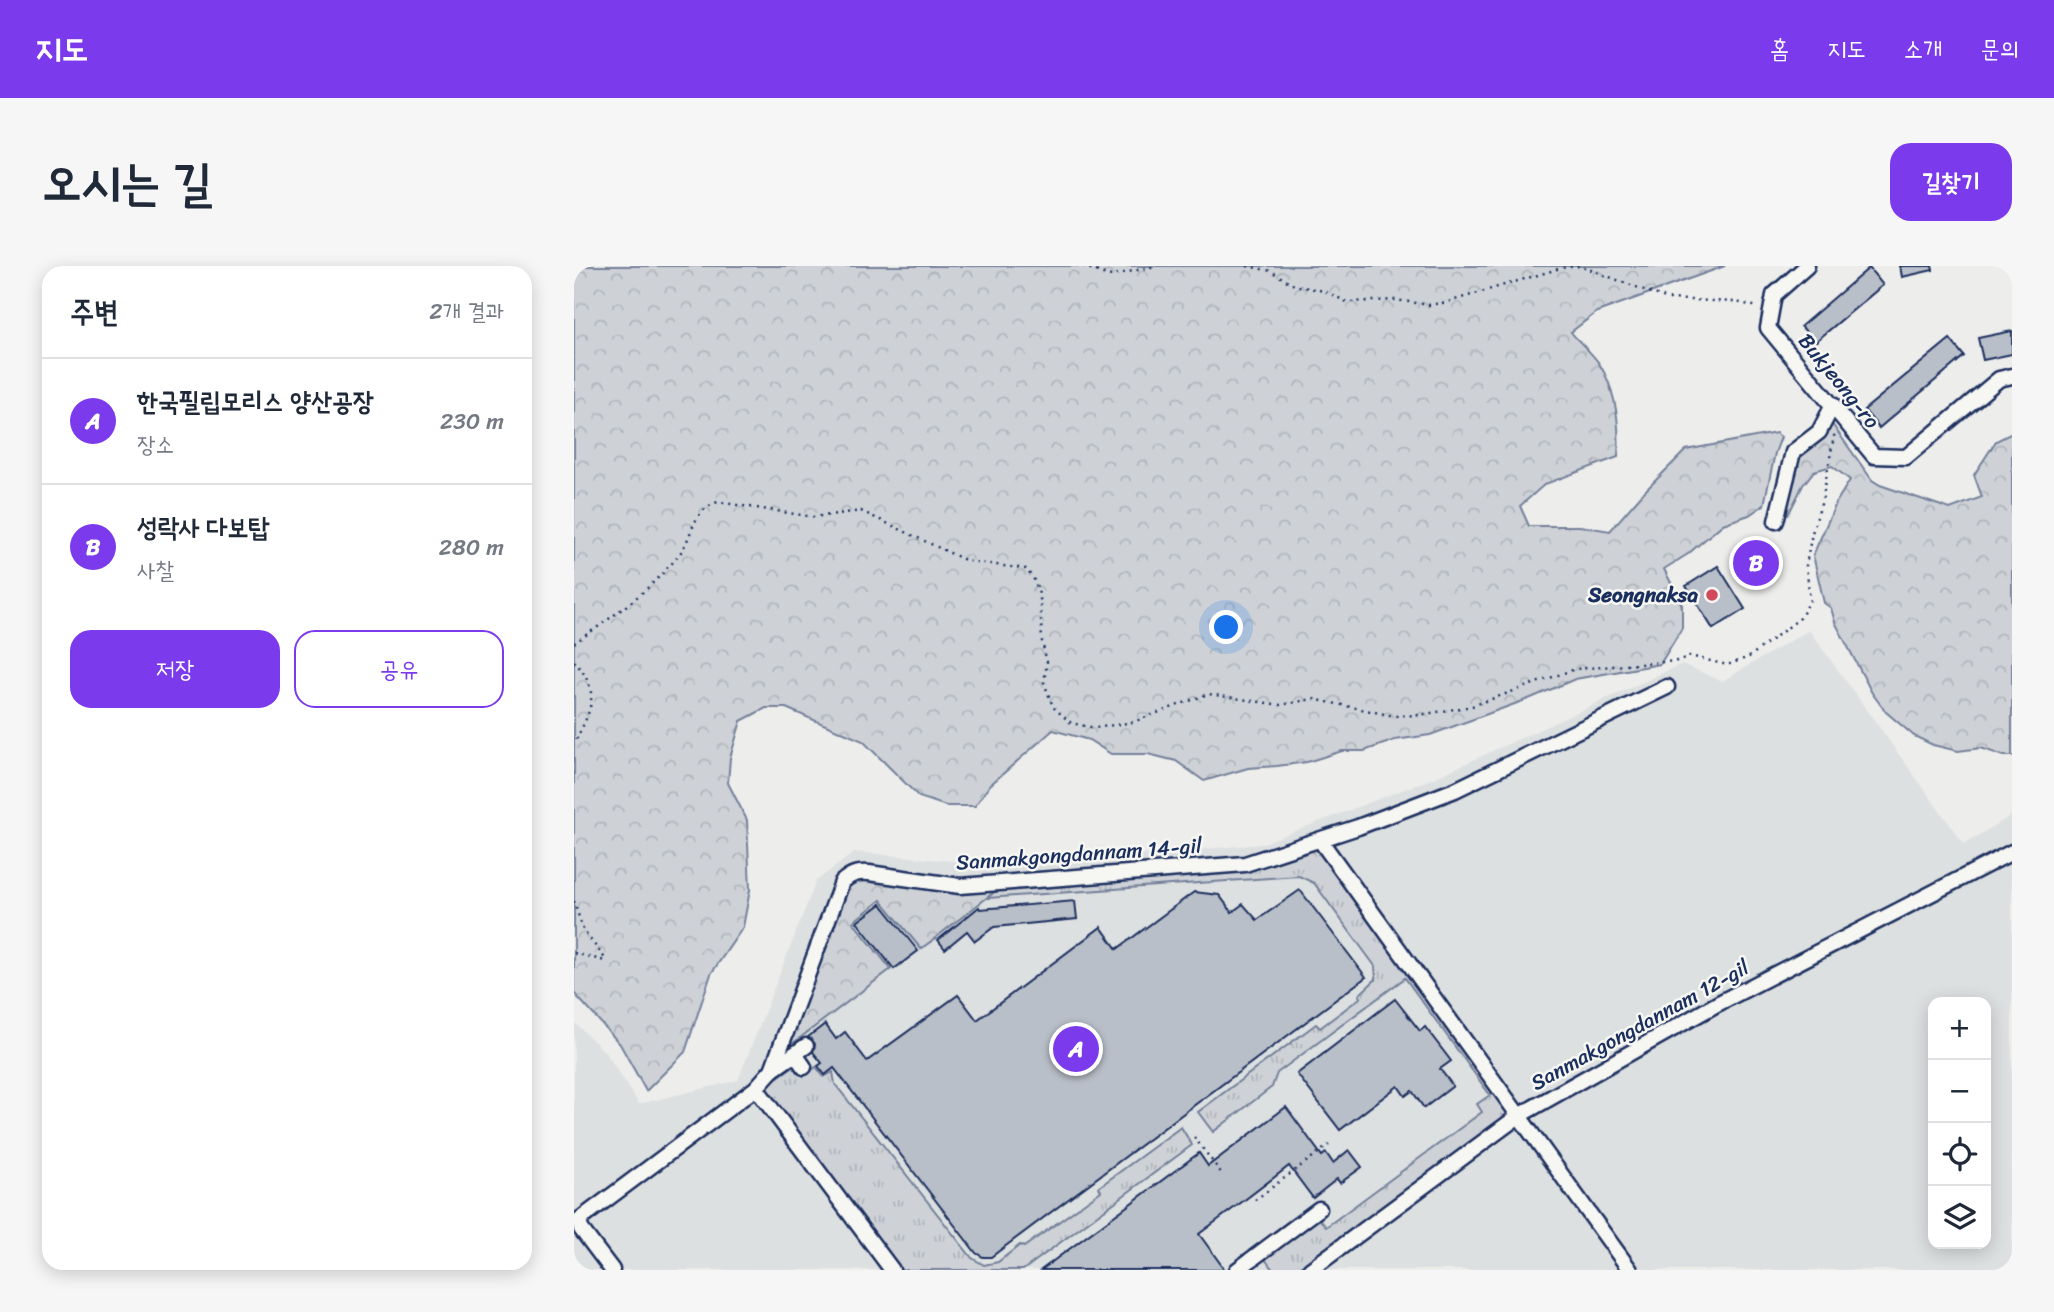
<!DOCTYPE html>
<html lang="ko">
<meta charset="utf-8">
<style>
body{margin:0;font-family:Sriracha,"Poor Story",sans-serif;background:#f6f6f7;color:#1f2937}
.controls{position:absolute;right:21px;bottom:21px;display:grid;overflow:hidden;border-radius:14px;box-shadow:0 4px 18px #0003}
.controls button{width:63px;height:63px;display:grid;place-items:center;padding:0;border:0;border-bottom:2px solid #e0e1e3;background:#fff;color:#1f2937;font:35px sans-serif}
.you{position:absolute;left:653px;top:362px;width:24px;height:24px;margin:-18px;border:5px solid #fff;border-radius:50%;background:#1a73e8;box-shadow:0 0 0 10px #1a73e833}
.badge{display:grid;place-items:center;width:46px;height:46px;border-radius:50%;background:#7c3aed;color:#fff;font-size:23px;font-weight:700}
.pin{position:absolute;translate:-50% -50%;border:4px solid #fff;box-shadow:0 2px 7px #0006}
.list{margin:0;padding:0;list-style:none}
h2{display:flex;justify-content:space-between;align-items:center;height:91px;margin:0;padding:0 28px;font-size:30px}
h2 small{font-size:23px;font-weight:400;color:#747a83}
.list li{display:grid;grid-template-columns:46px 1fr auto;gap:21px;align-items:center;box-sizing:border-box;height:126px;padding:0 28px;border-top:2px solid #e0e1e3}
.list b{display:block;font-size:26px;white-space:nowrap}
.list p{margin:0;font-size:23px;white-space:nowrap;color:#747a83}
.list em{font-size:23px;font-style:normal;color:#747a83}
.actions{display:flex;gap:14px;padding:21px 28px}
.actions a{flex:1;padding:16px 0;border:2px solid #7c3aed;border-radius:21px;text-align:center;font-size:24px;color:#7c3aed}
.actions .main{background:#7c3aed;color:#fff}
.icon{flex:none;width:38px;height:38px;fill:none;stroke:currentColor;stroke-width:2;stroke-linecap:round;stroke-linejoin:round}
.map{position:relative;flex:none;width:1438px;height:1004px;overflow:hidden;border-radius:21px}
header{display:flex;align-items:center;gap:42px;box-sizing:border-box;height:98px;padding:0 35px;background:#7c3aed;color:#fff}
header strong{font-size:33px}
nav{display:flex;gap:38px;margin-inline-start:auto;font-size:24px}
.intro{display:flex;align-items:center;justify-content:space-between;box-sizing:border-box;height:168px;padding:0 42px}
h1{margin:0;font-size:49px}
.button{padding:18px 32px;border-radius:21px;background:#7c3aed;color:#fff;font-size:24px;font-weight:700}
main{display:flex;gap:42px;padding:0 42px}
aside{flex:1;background:#fff;border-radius:21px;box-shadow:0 4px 18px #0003}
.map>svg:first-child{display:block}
.built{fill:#dde0e1;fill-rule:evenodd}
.grass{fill:url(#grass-tufts);stroke:#74809a;stroke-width:2}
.forest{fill:url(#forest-crowns);stroke:#74809a;stroke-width:2}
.building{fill:#b9bfc8;stroke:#1b2f5e;stroke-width:2}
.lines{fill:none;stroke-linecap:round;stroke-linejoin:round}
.street-casing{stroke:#1b2f5e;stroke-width:19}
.path{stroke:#1b2f5e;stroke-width:2.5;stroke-dasharray:2 5;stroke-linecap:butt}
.street{stroke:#f6f6f2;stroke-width:14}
.poi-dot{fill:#d1495b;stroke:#f6f6f2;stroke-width:2.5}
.labels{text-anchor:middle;stroke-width:5;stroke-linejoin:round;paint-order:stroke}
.street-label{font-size:21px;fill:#1b2f5e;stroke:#f6f6f2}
.poi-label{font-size:21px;font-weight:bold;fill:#1b2f5e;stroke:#f6f6f2;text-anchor:end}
</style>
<header>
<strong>지도</strong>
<nav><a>홈</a><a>지도</a><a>소개</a><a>문의</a></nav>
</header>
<div class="intro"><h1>오시는 길</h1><a class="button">길찾기</a></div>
<main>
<aside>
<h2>주변<small>2개 결과</small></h2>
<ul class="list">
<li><span class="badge">A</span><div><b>한국필립모리스 양산공장</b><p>장소</p></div><em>230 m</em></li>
<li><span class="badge">B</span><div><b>성락사 다보탑</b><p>사찰</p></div><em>280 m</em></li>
</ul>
<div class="actions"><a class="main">저장</a><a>공유</a></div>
</aside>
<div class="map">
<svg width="1438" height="1004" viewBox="0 0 1438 1004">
<defs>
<pattern id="grass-tufts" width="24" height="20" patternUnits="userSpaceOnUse" patternTransform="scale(1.75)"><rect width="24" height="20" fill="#ced2d7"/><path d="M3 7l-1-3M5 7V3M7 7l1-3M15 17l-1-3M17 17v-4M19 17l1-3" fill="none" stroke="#b0b5bb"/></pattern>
<pattern id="forest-crowns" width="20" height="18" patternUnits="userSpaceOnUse" patternTransform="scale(1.75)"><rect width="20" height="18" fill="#ced2d7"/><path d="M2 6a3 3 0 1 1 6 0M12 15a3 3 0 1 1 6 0" fill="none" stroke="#b0b5bb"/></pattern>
</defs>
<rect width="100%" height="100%" fill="#edeeec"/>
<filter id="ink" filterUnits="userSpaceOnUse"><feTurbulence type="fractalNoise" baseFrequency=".0143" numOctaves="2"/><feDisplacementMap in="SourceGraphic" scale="14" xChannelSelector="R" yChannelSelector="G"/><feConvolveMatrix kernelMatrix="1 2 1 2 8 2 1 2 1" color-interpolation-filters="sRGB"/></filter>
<g filter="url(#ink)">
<path class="built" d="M1235,364L1390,578L1438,549V1004H0V756L32,787L65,838L164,814L242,615L281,586L412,598L552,590L687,578L862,511L1108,398L1148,415ZM1359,736H1412V978H1359Z"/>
<g class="grass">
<polygon points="746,574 946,849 736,1004 699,1004 688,989 742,949 752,961 908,846 903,838 916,829 831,712 703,807 698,821 639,866 624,846 742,758 746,762 786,732 785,729 802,713 801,700 740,617 725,610 413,632 433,616 671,598"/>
<polygon points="221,799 230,810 242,801 250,811 259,806 261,818 398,992 410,999 424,996 446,979 450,981 527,925 525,921 607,861 618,879 449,1004 321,1004 190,821"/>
</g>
<g class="forest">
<path d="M0,0H1151L1023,46L997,66C1005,77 1019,87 1026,99C1043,127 1046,159 1044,191L971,218L946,240L955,260H1006L1036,265L1069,227L1112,184L1202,167L1207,171L1201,187L1190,239L1175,249L1149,258L1114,288L1090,303L1108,339V362L1086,398L1001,413L957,432L856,469L821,474L790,485H768L733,496L703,500L674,502L630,515L602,495L574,488H537L515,474L479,464L416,519L401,540H372L345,531L289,475L212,442H192L167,455L156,492L154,517L173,554L176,624L169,661L137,708L111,786L72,825L46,778L0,727Z"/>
<polygon points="1258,158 1298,214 1306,219 1376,243 1408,231 1400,209 1422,175 1438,167 1438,490 1430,490 1407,482 1384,485 1359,479 1340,470 1312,446 1298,427 1261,356 1257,342 1250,337 1239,289 1263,235 1276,214 1258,200 1240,205 1229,219 1214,249 1210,248 1221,191 1248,170"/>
<polygon points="274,611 433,616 347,683 307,634 279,656 317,703 206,787"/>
</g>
<g class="building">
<polygon points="1326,0 1358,0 1359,4 1328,11"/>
<polygon points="1295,2 1309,19 1241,76 1227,60"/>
<polygon points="1438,65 1438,88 1409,94 1404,72"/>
<polygon points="1376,73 1390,90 1305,162 1290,144"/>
<polygon points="1186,284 1195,299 1179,309 1169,294"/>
<polygon points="1144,300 1171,343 1139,363 1112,320"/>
<polygon points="726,624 792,711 417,991 409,991 402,987 260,802 251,809 244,800 248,797 239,786 241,778 234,771 251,758 262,773 271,766 293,795 384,729 403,754 527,661 543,683 620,626 645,629 658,646 669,638 683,654"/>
<polygon points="501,635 503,653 420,661 401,675 393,665 371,683 364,674 405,641 406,643"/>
<polygon points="307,638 344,685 320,703 283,656"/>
<polygon points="821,733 846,765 851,761 877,795 866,803 879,820 850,842 838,825 831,830 824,820 766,864 723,808"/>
<polygon points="712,841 748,890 752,887 759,897 775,884 788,901 766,917 763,913 739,932 715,900 664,939 625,968 651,1004 467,1004 625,887 634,900"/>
</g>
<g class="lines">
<g class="street-casing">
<g id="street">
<polyline points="1233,0 1200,29 1194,62 1300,190 1332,191 1425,113 1438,110"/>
<polyline points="1202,255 1219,186 1245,166 1259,139"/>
<polyline points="746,574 1056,1004"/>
<polyline points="221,788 230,801"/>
<polyline points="198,804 232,780"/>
<polyline points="182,822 318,1004"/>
<path d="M38,1004L7,963L5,954L182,822L198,804L268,616C277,608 283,606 295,607L386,620L671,598L784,561L881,524L1093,421"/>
<polyline points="663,1004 745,943"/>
<polyline points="736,1004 946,849 1143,738 1438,586"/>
</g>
</g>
<g class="path">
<polyline points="509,0 535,10 583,0"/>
<polyline points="673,0 697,5 720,19 750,25 773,36 822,34 855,39 874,36 987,2 1004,0 1017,4 1094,33 1162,36 1184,41"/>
<path d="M0,377C35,354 78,323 104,290C120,271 116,245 144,236L240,251L287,245L393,295L452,303L461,315L466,331L468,376L473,396L470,416L479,441L497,457L521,462L559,456L634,428L706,439L739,433L820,450L846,449L898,440L1001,403L1103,395L1116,390L1153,399L1175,391L1226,352L1236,335L1232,299L1238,267L1248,235L1261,165"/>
<path d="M0,395C29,427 16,445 0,478"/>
<polyline points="0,635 9,664 33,695"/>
<polyline points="0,687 31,695"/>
<polyline points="620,871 648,908"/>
<polyline points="681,934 755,879"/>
</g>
<use href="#street" class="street"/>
</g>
</g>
<circle class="poi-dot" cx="1138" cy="329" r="7"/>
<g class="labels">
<g class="street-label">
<text transform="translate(1265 115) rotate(51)" y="7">Bukjeong-ro</text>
<text transform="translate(505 588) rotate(-4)" y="7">Sanmakgongdannam 14-gil</text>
<text transform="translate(1066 759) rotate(-29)" y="7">Sanmakgongdannam 12-gil</text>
</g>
<g class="poi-label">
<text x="1124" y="336">Seongnaksa</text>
</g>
</g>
</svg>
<div class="controls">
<button>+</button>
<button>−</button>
<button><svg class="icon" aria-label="locate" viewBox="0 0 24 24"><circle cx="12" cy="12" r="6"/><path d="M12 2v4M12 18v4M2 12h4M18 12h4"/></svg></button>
<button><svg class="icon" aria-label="layers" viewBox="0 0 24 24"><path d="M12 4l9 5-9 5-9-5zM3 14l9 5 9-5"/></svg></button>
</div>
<div class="you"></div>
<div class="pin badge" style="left:502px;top:783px">A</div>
<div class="pin badge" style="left:1182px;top:297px">B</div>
</div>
</main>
